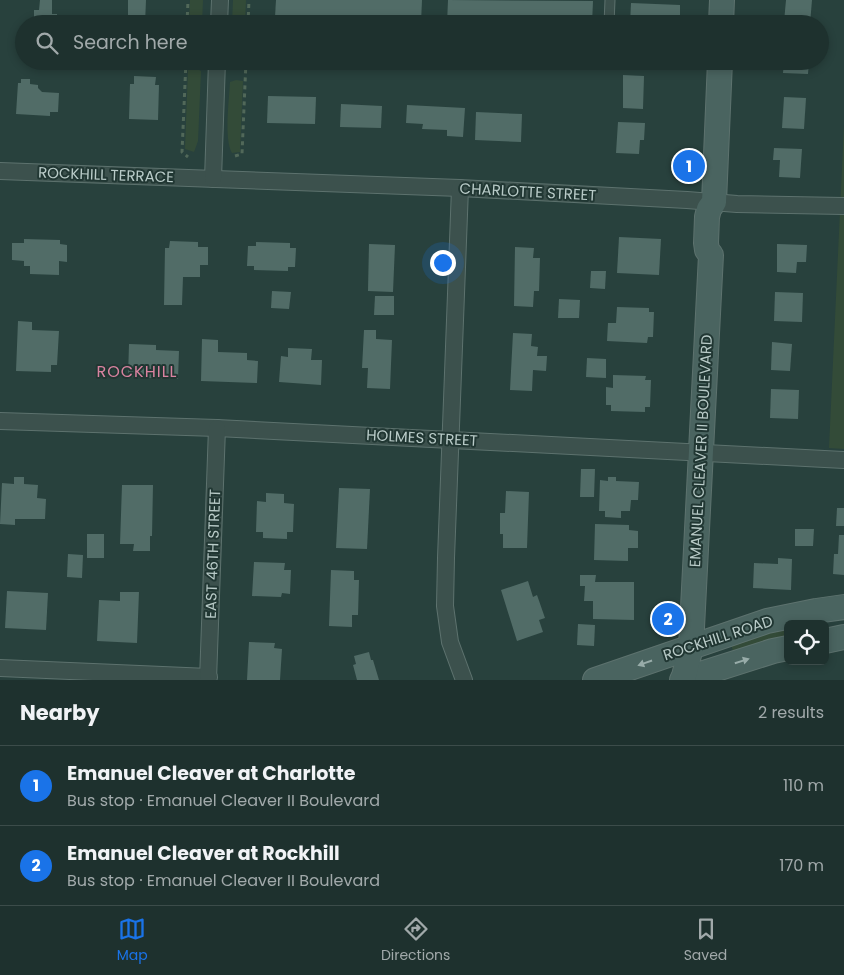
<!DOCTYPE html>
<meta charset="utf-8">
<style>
body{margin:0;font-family:Poppins,sans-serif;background:#263936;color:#f1f3f6}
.controls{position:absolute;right:15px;bottom:15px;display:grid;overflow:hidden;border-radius:8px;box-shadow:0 2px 8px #0003}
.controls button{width:45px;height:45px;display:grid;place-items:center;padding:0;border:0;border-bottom:1px solid #3c4c4a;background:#1e312e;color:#f1f3f6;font:25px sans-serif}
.you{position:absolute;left:442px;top:262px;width:18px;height:18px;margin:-12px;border:4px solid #fff;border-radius:50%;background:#1a73e8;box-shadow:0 0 0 8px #1a73e833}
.badge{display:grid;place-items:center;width:32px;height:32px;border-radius:50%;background:#1a73e8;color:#fff;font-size:16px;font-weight:700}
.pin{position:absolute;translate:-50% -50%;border:2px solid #fff;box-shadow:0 1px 5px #0006}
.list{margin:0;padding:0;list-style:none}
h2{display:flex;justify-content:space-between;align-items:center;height:65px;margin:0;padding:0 20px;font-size:21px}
h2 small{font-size:16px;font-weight:400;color:#a1a9aa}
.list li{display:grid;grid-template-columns:32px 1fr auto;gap:15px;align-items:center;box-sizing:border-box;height:80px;padding:0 20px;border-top:1px solid #3c4c4a}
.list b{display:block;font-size:19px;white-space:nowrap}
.list p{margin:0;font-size:16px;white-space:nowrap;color:#a1a9aa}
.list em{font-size:16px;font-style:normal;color:#a1a9aa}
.icon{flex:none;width:28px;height:28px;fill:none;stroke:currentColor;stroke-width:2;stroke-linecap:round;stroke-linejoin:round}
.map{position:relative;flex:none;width:844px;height:680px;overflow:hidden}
.search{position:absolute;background:#1e312e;box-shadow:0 2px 8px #0003;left:15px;right:15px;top:15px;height:55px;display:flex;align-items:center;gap:12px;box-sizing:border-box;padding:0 18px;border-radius:28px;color:#a1a9aa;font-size:19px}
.sheet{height:225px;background:#1e312e}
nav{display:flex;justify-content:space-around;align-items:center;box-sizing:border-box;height:70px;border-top:1px solid #3c4c4a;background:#1e312e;font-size:14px;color:#a1a9aa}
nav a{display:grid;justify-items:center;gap:2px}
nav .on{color:#1a73e8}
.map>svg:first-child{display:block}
.green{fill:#334b38}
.building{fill:#516c67}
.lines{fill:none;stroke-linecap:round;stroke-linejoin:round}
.service-casing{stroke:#5d726e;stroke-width:11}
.minor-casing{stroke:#5d726e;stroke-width:18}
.secondary-casing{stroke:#5d726e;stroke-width:26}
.path{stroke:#516859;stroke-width:3;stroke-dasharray:4 4;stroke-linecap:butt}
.service{stroke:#3c514d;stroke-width:9}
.minor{stroke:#3c514d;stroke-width:16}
.secondary{stroke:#4a6460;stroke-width:24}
.oneway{fill:#98aca9}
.labels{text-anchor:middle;stroke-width:4;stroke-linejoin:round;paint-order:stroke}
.street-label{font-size:15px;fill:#b9cbc8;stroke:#213733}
.neighbourhood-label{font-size:16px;letter-spacing:1px;fill:#d983a0;stroke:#213733}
</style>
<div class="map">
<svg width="844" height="680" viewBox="0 0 844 680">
<rect width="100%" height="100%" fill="#28413d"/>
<g class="green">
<polygon points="190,0 203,0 202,24 189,24"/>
<polygon points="233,0 246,0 245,24 232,24"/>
<polygon points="188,69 197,69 201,71 198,141 194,152 185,149"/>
<path d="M236,80L243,81L240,152L232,153C224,139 229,101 230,82Z"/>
<polygon points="844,125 844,449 829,448"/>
<polygon points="788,628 788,641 734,655 731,644"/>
</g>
<g class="building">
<polygon points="40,0 52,0 52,14 57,14 57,24 34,24 34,10 39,10"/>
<polygon points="128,0 146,0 145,24 128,24"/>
<polygon points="276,0 422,0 421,23 275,17"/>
<polygon points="448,0 593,1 592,24 447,24"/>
<polygon points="786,0 812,0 810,24 784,22"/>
<polygon points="631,3 680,5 680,24 630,24"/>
<polygon points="784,61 809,61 808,74 783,73"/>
<polygon points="623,75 644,76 643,109 623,108"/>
<polygon points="134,76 156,77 155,85 159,85 158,120 129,119 130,84 134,84"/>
<polygon points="21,79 30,79 30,84 38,85 38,88 42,92 59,93 58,112 50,112 50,116 16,114 18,83 21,83"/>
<polygon points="268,96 316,97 315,124 267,123"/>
<polygon points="784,97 806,98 804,129 782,128"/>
<polygon points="341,104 382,106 381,128 340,127"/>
<polygon points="407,105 465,108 463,137 447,136 447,130 422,129 423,124 406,123"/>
<polygon points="476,112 522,114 521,142 475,140"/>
<polygon points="618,122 645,123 644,140 640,140 639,154 616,153"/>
<polygon points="774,148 802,149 800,178 779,177 780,160 773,160"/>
<polygon points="619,237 661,239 659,275 617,273"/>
<polygon points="24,239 60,240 60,244 67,245 67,262 59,261 59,275 30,274 30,266 24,266 24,261 12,260 12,243 24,243"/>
<polygon points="170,241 198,242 198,247 208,247 208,265 200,265 200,277 183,277 182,305 164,305 165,248 169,248"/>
<polygon points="256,242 290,243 290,248 296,248 295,267 288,267 288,271 254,270 254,266 247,266 248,246 256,246"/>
<polygon points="369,244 395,245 393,292 368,291"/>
<polygon points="777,244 807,245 806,262 797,262 796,273 777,272"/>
<polygon points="515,247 534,248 533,258 540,258 539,291 534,291 533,307 514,306"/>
<polygon points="591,271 606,271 605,289 590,288"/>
<polygon points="272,291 291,292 289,309 271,308"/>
<polygon points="775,292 803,293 802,322 774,321"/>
<polygon points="375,296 394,296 394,315 374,315"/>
<polygon points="559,299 580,300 579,318 558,318"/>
<polygon points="617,307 649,308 649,312 654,312 653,337 648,337 647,343 607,341 608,323 616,323"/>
<polygon points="18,321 32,322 32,330 59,331 57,365 51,365 51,372 16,371"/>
<polygon points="364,330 376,330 376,339 392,340 390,389 367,388 368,368 362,368"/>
<polygon points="513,333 532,334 531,346 538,347 537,356 547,356 546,371 533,370 532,391 510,390"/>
<polygon points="202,339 218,340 218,352 247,353 247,360 258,361 257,383 201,381"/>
<polygon points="772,342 792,344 790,371 771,370"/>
<polygon points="129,344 156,345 156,350 179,351 178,379 128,377"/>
<polygon points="288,348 312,349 311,360 322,360 321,385 279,382 281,356 288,357"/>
<polygon points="587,358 606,359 606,378 586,377"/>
<polygon points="613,375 646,376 645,380 651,380 650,407 645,407 645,412 611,411 611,405 606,405 606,387 613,388"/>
<polygon points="771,389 799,390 798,419 770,418"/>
<polygon points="581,469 595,469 594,497 580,497"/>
<polygon points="14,477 24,477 24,484 38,485 37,498 46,499 45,519 15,519 15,525 0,524 2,483 14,484"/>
<polygon points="608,477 616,477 616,481 639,482 638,500 631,500 630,511 621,511 621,518 605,517 605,511 599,511 600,480 608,481"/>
<polygon points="122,485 153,485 152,536 150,536 150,551 133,551 134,544 120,544"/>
<polygon points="339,488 370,489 367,549 336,548"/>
<polygon points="506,491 529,492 527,548 503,548 503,534 500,534 500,513 505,513"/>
<polygon points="266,493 284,494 284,503 294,504 293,532 287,532 287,539 263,538 263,532 256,532 257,501 266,502"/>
<polygon points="837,508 844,508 844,526 836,526"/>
<polygon points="595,524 629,525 629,530 638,531 638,548 628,548 628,561 594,560"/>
<polygon points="795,529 814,529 813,546 795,546"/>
<rect x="87" y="534" width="17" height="24"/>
<polygon points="839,535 844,535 844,575 833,574 834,554 838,554"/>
<polygon points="68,554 83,555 82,578 67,577"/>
<polygon points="778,558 792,559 791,590 753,588 754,563 778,564"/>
<polygon points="254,562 285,563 284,570 291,570 290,594 282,593 281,597 252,596"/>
<polygon points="331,570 354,571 354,580 359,580 358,615 352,615 352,627 329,626"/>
<polygon points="580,575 596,575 595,582 634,582 634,620 593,619 593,601 584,601 585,586 580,586"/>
<polygon points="528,581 533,597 537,595 545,618 539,620 543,632 517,641 501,590"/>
<polygon points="7,591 48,593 46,630 5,628"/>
<polygon points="120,592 139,592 137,643 97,641 99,600 120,601"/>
<polygon points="578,624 595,625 594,646 577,645"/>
<polygon points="249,642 275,643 274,648 282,649 280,680 247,680"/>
<polygon points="369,652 371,660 373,660 379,680 357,680 353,665 356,664 354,656"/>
</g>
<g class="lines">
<g class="service-casing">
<polyline id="service" points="609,24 610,0"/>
</g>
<g class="minor-casing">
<g id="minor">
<polyline points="219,24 220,0"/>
<polyline points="0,171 460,188 687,200 737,204 843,206"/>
<polyline points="213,179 217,61"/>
<polyline points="460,188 446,558 445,606 450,642 464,680"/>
<polyline points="0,421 217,428 844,460"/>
<polyline points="0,668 209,677"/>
<polyline points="208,680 217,428"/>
</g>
</g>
<g class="secondary-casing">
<g id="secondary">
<polyline points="721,24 722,0"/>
<polyline points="825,641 844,637"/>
<polyline points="595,680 767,621 816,611 844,607"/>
<polyline points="682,680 773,651 788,648"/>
<polyline points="683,680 691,647 711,255 707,250 706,243 707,217 709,209 714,202 720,61"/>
</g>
</g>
<g class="path">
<polyline points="187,24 188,0"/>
<polyline points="248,24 249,0"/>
<polyline points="186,61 182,152 188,157"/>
<polyline points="235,156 242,154 246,61"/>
</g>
<use href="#service" class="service"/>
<use href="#minor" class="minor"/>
<use href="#secondary" class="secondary"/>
</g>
<defs><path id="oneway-solid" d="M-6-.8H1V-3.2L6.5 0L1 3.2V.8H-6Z" transform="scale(1.25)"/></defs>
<g class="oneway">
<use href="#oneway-solid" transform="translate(742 661) rotate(-17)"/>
<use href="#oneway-solid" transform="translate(645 663) rotate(161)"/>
</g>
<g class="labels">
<g class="street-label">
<text transform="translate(106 175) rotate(2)" y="5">ROCKHILL TERRACE</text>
<text transform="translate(528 192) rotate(3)" y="5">CHARLOTTE STREET</text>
<text transform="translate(422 438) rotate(3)" y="5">HOLMES STREET</text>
<text transform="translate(701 451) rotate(-87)" y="5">EMANUEL CLEAVER II BOULEVARD</text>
<text transform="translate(213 554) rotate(-88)" y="5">EAST 46TH STREET</text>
<text transform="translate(718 638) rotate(-18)" y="5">ROCKHILL ROAD</text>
</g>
<g class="neighbourhood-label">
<text x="137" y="377">ROCKHILL</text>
</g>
</g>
</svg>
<div class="controls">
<button><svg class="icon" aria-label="locate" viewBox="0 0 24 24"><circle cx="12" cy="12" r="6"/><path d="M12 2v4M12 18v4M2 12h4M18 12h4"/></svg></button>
</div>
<div class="you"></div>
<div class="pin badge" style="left:689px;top:166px">1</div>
<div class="pin badge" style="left:668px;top:619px">2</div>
<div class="search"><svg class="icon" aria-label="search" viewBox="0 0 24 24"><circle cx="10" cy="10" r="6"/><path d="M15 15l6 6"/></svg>Search here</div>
</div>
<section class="sheet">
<h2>Nearby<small>2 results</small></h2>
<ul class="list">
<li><span class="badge">1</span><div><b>Emanuel Cleaver at Charlotte</b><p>Bus stop · Emanuel Cleaver II Boulevard</p></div><em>110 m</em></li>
<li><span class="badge">2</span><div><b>Emanuel Cleaver at Rockhill</b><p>Bus stop · Emanuel Cleaver II Boulevard</p></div><em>170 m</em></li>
</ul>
</section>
<nav>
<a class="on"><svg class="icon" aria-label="map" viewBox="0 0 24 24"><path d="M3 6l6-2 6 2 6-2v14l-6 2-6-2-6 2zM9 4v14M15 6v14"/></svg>Map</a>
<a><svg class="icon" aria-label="directions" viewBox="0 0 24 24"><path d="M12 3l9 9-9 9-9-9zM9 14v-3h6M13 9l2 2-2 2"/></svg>Directions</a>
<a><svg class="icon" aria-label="saved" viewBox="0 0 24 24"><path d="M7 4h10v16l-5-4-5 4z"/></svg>Saved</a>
</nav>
